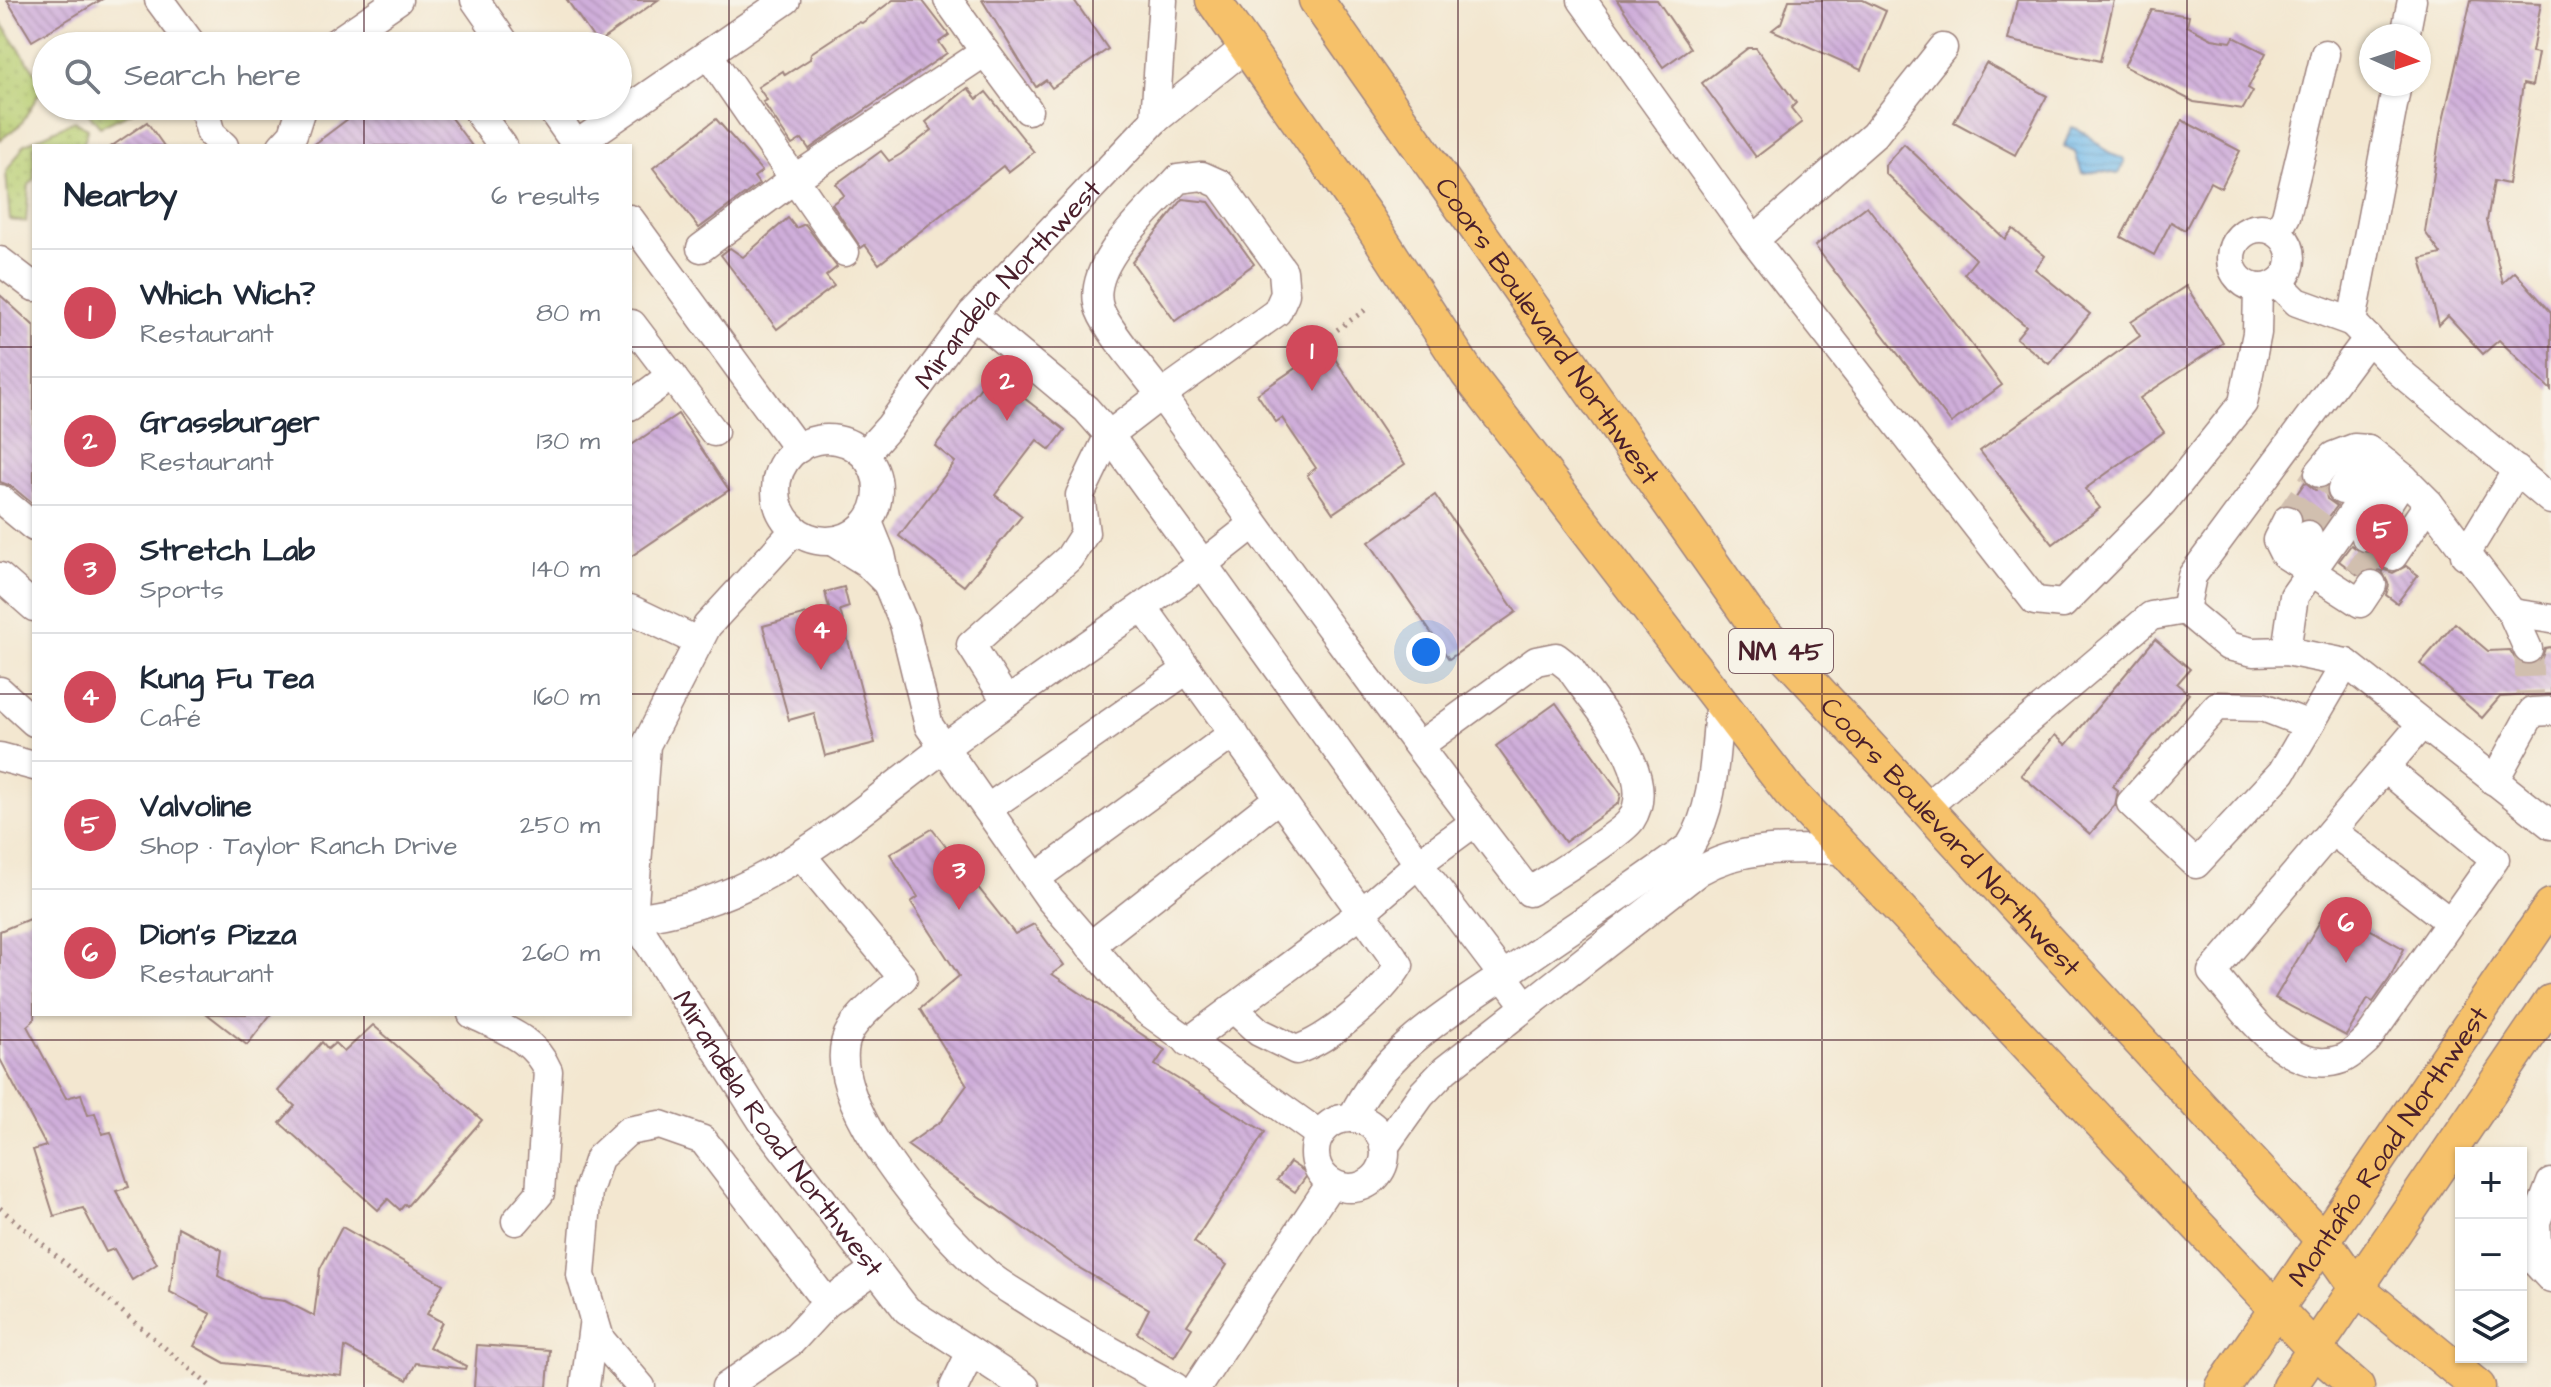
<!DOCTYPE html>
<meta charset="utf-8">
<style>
body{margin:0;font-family:"Architects Daughter",sans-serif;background:#f6f6f7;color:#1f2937}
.controls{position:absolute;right:24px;bottom:24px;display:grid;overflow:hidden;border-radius:0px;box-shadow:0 2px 6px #0004}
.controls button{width:72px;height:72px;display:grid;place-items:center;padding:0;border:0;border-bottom:2px solid #e0e1e3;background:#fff;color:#1f2937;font:40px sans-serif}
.compass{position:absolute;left:2359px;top:24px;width:72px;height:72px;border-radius:50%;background:#fff;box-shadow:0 2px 6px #0004;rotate:93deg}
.you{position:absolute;left:1426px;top:652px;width:28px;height:28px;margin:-20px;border:6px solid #fff;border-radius:50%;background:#1a73e8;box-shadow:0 0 0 12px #1a73e833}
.badge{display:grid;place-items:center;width:52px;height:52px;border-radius:50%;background:#d1495b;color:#fff;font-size:26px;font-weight:700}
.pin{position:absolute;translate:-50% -66px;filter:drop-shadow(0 2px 4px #0008)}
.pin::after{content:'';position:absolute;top:42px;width:28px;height:24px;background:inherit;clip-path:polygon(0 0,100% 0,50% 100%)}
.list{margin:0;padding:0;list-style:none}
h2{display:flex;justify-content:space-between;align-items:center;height:104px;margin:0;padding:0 32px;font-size:34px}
h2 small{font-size:26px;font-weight:400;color:#747a83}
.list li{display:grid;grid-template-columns:52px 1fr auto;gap:24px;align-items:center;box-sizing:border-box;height:128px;padding:0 32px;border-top:2px solid #e0e1e3}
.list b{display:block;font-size:30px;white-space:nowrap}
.list p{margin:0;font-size:26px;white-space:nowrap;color:#747a83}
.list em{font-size:26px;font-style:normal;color:#747a83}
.icon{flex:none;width:44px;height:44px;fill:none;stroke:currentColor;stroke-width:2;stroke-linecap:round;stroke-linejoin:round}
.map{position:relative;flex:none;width:2551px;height:1387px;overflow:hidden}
.search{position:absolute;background:#fff;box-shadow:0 2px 6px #0004;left:32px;top:32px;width:600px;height:88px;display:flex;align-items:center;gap:20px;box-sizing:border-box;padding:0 28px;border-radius:44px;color:#747a83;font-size:30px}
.panel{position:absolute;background:#fff;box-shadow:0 2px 6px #0004;left:32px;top:144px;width:600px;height:872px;border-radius:0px}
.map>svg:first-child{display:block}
.grass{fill:url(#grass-dots);stroke:#81764e;stroke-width:2}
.water{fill:url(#water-rules);stroke:#5e6d8b;stroke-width:2}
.building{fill:url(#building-back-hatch)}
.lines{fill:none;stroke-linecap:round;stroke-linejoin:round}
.minor-tunnel{stroke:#d1bfaf;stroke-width:28;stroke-dasharray:28 14;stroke-linecap:butt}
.minor-casing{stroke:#9e837e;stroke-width:31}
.major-casing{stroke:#9e837e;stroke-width:37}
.path{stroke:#9e837e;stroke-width:5;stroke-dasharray:2 6;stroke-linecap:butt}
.minor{stroke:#fff;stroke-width:28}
.major{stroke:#f6c16b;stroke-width:34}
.grid{fill:none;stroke:#4a1f2b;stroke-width:2;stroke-opacity:0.55}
.labels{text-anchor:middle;stroke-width:7;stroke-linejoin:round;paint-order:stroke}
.shield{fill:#f7f3e8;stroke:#7e5f64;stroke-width:2}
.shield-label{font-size:26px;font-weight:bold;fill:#4a1f2b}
.street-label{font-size:28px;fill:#4a1f2b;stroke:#f7f3e8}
</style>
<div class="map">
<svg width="2551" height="1387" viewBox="0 0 2551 1387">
<defs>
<pattern id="grass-dots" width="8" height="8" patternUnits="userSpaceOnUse" patternTransform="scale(2)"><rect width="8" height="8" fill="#b8ce72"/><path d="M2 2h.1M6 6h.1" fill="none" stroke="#a0b063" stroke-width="1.8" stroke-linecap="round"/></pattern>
<pattern id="water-rules" width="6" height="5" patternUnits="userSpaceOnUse" patternTransform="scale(2)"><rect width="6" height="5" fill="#73bbeb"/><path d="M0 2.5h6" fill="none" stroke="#65a0ca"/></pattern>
<pattern id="building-back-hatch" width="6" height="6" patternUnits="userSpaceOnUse" patternTransform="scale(2)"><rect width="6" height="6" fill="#cfaeda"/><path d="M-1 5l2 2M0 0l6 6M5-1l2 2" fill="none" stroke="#b395bb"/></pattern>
</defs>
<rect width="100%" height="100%" fill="#f7f3e8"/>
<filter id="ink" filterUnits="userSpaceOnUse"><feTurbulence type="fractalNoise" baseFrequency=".0125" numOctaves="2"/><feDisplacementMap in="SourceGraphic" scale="16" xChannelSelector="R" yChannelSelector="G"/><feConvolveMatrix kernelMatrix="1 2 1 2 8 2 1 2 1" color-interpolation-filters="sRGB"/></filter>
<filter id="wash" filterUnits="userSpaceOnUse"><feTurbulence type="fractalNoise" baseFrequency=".006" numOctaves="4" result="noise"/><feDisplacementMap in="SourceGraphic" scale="32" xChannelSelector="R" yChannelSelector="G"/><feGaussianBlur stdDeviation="1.8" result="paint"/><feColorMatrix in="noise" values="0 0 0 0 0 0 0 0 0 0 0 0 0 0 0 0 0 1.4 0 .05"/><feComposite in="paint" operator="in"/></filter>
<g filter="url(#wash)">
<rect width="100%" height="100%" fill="#f3e7d0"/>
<g class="grass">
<polygon points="0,21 44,85 21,124 0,140"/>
<polygon points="82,106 134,106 132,112 100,127"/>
<polygon points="74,121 88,128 83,146 34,146 34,179 29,185 26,222 10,220 6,172 25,144"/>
</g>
<path class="water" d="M2071,127C2090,130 2102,155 2123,158L2125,162L2118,174L2101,171L2082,173L2075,152L2064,147Z"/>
<g id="blocks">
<g class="building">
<polygon points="7,0 101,0 32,41"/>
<polygon points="567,0 658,0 597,43"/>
<polygon points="893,0 922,0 949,35 939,42 947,53 809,149 802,139 792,145 763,102 767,100 758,87 783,71 785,75 810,59 811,53 858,22 862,23"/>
<polygon points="982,0 1074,0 1108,49 1052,88 1046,80 1036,87"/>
<polygon points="1617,0 1657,0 1690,48 1663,67"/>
<polygon points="1789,0 1863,0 1886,11 1861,70 1772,30 1781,23"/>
<polygon points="2017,0 2114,0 2100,61 2008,40"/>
<polygon points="2471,0 2541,3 2532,52 2538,53 2532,86 2523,84 2508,184 2494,181 2487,221 2503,283 2515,272 2551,312 2551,390 2499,340 2483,354 2448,316 2439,325 2421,259 2441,254 2425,232 2440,134"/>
<polygon points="2152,10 2189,16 2187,26 2212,39 2231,42 2234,37 2266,53 2248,88 2253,91 2243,109 2194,102 2124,66"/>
<polygon points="1748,48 1756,48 1796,103 1791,108 1802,122 1756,157 1702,83"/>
<polygon points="1986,63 2047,96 2015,155 1954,122"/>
<polygon points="968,88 977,99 986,92 1034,152 1008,172 1003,166 879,264 865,245 861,248 832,204 844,195 836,184 881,151 889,161 901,154 932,130 926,122"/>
<polygon points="365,106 442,106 472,146 312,146"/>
<polygon points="716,119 762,171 754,177 759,184 699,228 653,168"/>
<polygon points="2182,120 2240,151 2221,188 2210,182 2185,230 2171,222 2154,255 2121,237"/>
<polygon points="147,122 164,146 112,146"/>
<polygon points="1904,144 2005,239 2013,229 2045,256 2035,269 2090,314 2049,364 2016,338 2026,326 1964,274 1976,259 1885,173 1885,165"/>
<polygon points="1183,199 1209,202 1254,264 1175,321 1132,262"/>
<polygon points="1867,206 2002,385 1951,423 1815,246"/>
<polygon points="788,218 796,228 805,224 837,267 826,276 834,286 777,329 721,255 730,248 743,257"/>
<polygon points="2186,286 2223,343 2140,398 2164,432 2085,489 2100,508 2053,544 1980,451 2140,336 2131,322"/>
<polygon points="0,295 34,326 34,505 11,486 0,482"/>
<polygon points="1327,347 1405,464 1333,513 1307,475 1316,468 1282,418 1276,422 1257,394"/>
<polygon points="992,373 1065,430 1050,450 1037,440 995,495 1022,516 964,586 899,536 955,462 935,446"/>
<polygon points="678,414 729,490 630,557 630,446"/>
<polygon points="2305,482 2315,490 2325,489 2327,499 2337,506 2322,526 2315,520 2304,519 2301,510 2290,504"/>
<polygon points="1435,495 1516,612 1449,659 1369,542"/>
<polygon points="2351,545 2364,554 2378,548 2377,563 2384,570 2393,573 2406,566 2418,575 2397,603 2386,595 2389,585 2382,571 2372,568 2358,575 2339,561"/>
<polygon points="844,587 849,607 840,610 875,743 825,756 814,713 789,720 763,626 829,608 825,592"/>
<polygon points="2455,623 2488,651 2510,650 2517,662 2525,666 2536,664 2542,658 2545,648 2551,647 2551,694 2500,697 2482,718 2420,664"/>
<polygon points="2155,639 2190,669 2177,684 2189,694 2112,786 2118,791 2115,805 2090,834 2021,775 2055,735 2066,745"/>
<polygon points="1556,703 1621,794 1619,803 1565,842 1496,746"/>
<polygon points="932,829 1015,934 1034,924 1064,965 1052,974 1165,1050 1155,1065 1265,1132 1194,1242 1227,1265 1187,1325 1192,1328 1174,1357 1137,1333 1149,1309 1076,1266 907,1145 941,1121 967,1085 920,1009 959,976 911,902 918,897 890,854"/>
<polygon points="2329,906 2404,949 2390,978 2373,1002 2368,999 2346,1036 2275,998"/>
<polygon points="34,917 34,1020 27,1026 66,1098 81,1094 88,1115 95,1113 102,1134 111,1132 129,1187 116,1191 157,1264 132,1280 114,1249 106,1252 83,1208 54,1216 33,1150 46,1146 0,1059 0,931"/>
<polygon points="207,1014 271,1014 247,1045"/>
<polygon points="373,1025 482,1120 407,1206 405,1204 400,1210 388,1199 378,1210 280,1123 295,1106 278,1091 322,1042 328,1049 335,1043 344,1052"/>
<polygon points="1290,1162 1308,1174 1295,1192 1277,1180"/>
<polygon points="178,1227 222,1250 218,1276 259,1298 285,1301 314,1316 320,1269 342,1227 443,1284 427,1314 442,1322 429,1347 466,1366 465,1369 416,1363 407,1380 345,1347 342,1376 225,1363 194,1346 211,1314 170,1292"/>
<polygon points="477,1345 550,1350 547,1387 474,1387"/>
</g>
</g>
</g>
<g filter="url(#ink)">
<use href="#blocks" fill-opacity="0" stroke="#9e837e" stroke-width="2"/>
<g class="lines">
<g class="minor-tunnel">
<polyline points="2287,520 2319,473"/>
<polyline points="2308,535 2342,490"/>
<polyline points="2358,575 2378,545"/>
<polyline points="2528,649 2530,695"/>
</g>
<g class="minor-casing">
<g id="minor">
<polyline points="159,0 193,46"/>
<polyline points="475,0 507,46"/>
<polyline points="1582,0 1754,240 2035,601 2063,604 2162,504 2243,403 2257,333 2258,288"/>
<polyline points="2405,36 2412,0"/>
<polyline points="331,46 398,0"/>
<polyline points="985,52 1028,110"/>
<polyline points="708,54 845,252"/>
<polyline points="2397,84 2352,322 2400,372 2551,500"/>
<polyline points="203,106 211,134 224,146"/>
<polyline points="549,106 577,146"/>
<polyline points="480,115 503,146"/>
<polyline points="1155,120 1163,0"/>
<polyline points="576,145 786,0"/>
<polyline points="282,146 293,134 302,106"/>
<polyline points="630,219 798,449"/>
<circle cx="2261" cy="258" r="30"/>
<polyline points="2277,232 2286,216 2325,54"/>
<polyline points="1754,240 1874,135 1943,48"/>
<polyline points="701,248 794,179 985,52 948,0"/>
<polyline points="0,261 34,287"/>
<polyline points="2278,283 2297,302 2352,322"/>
<polyline points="632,324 714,432"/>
<polyline points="630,406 672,375"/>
<circle cx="827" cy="490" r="51"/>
<path id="s1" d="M865,454L890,426L972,314L1155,120L1246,47"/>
<polyline points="2319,473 2333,456 2354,448 2368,449 2404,478 2429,503 2512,613 2528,649"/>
<polyline points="2342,490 2368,449"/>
<polyline points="0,499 34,527"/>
<polyline points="2287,520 2277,540 2284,554 2360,603 2372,585"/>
<polyline points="1254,524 1203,564 1429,878 1526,1006"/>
<path id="s2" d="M794,531L707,626L646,745L633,918L762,1121L907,1310L1025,1387"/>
<polyline points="2366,537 2404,478"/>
<polyline points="832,541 866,562 887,583 881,554 868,522"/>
<polyline points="2465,555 2517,470"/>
<polyline points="2393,556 2429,503"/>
<polyline points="2295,560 2308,535"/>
<polyline points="0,577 34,607"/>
<polyline points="887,583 904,624 929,726 1050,899 1147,1011 1320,1135"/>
<path d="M1143,607L1399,965C1382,994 1329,1040 1296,1050L1259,1032L1233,1008"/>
<polyline points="630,609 699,642"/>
<polyline points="2185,610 2192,576 2368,338"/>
<polyline points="2512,613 2551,619"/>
<polyline points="2286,651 2294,596 2387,464"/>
<polyline points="0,691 34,722"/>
<path d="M1007,702L971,645L1069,558L1085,533L1080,495L1109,435L1161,395C1145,373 1109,333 1100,310C1083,266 1151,209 1178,179L1202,176L1220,184L1283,271L1285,294L1277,312L1161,395C1282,562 1403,729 1529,892C1548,879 1621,835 1631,820C1661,774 1595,706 1570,668L1556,657L1536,661L1419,746"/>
<polyline points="2307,724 2263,707 2217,706 2131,803 2196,864 2282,772 2346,663"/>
<polyline points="0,757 34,766"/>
<path d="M2385,768L2495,859L2367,1040C2360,1046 2351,1056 2342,1059C2286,1079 2244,1007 2212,972L2422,724"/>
<polyline points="2494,781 2532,712 2551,711"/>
<polyline points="1925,808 2151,616 2185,610 2228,646 2253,652 2286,651 2346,663 2551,825"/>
<polyline points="987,809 1188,669"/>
<polyline points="2332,831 2450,922"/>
<path d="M802,856L903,978C887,993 863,1010 851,1029C812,1092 942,1234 986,1273C1000,1285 1017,1294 1032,1304C1078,1334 1127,1360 1175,1387"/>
<polyline points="1036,878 1234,733"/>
<path d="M630,918C760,906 846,821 945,747C1030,684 1117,625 1203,564L1109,435L1086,409L972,314"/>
<polyline points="1090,946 1280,797"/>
<path d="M472,1014C503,1029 534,1038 548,1071L540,1193L516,1221"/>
<polyline points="1188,1042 1362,912 1419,863 1475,822"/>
<path d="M1352,1118C1384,1049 1449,1013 1510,971C1570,929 1631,890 1690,846C1717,804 1714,749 1720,701"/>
<circle cx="1350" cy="1153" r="35"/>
<path d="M1384,1147L1421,1095L1445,1070L1699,871C1744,844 1795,849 1845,850"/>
<polyline points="2551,1183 2536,1222 2538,1265 2551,1279"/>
<polyline points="585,1387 594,1318"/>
<polyline points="641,1387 600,1339 581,1275 588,1191 599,1158 628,1131 660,1125 703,1140 827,1303"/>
<polyline points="726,1387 791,1342 827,1303 875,1269"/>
<polyline points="954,1387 971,1352"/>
<polyline points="1197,1387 1331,1183"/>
</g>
</g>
<g class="major-casing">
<g id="major">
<polyline points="1213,0 1369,221 1468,374 1789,791 2315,1350 2357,1387"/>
<path id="s3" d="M1316,0L1749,616L2323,1240L2357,1288L2478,1387"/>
<path id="s4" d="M2223,1387L2551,906"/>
<polyline points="2289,1387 2551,1002"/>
</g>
</g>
<g class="path">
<polyline points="1324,339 1368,308"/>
<polyline points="0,1208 211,1387"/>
</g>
<use href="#minor" class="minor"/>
<use href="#major" class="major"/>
</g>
</g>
<path class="grid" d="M364,0V46M729,0V1387M1093,0V1387M1458,0V1387M1822,0V1387M2187,0V1387M364,106V146M0,347H34M630,347H2551M0,694H34M630,694H2551M364,1014V1387M0,1040H2551"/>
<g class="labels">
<rect class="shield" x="1729" y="629" width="104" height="44" rx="6"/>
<g class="shield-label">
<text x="1781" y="660">NM 45</text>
</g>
<g class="street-label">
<text dy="10" stroke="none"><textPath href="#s1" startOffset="222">Mirandela Northwest</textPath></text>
<text dy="10" stroke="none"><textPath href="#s3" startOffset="404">Coors Boulevard Northwest</textPath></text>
<text dy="10" stroke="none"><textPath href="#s3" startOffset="1052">Coors Boulevard Northwest</textPath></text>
<text dy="10" stroke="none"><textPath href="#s2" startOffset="696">Mirandela Road Northwest</textPath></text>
<text dy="10" stroke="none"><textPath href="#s4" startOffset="292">Montaño Road Northwest</textPath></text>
</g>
</g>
</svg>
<div class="controls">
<button>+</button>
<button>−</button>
<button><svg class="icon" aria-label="layers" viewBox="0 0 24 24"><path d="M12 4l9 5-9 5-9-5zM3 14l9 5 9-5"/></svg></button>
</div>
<svg class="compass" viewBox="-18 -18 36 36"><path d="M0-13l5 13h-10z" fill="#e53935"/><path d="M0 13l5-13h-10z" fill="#747a83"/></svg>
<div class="you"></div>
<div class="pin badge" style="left:1312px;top:391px">1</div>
<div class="pin badge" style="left:1007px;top:421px">2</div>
<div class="pin badge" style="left:959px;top:910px">3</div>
<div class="pin badge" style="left:821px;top:670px">4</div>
<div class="pin badge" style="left:2382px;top:570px">5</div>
<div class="pin badge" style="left:2346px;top:963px">6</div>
<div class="search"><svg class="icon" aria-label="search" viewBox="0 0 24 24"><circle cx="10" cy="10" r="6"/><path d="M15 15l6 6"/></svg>Search here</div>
<section class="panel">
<h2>Nearby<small>6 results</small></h2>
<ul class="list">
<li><span class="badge">1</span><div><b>Which Wich?</b><p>Restaurant</p></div><em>80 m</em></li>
<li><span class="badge">2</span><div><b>Grassburger</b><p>Restaurant</p></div><em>130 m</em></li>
<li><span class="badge">3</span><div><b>Stretch Lab</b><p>Sports</p></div><em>140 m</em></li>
<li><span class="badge">4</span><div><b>Kung Fu Tea</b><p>Café</p></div><em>160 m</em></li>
<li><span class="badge">5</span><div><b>Valvoline</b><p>Shop · Taylor Ranch Drive</p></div><em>250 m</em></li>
<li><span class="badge">6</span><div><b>Dion's Pizza</b><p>Restaurant</p></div><em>260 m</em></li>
</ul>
</section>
</div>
